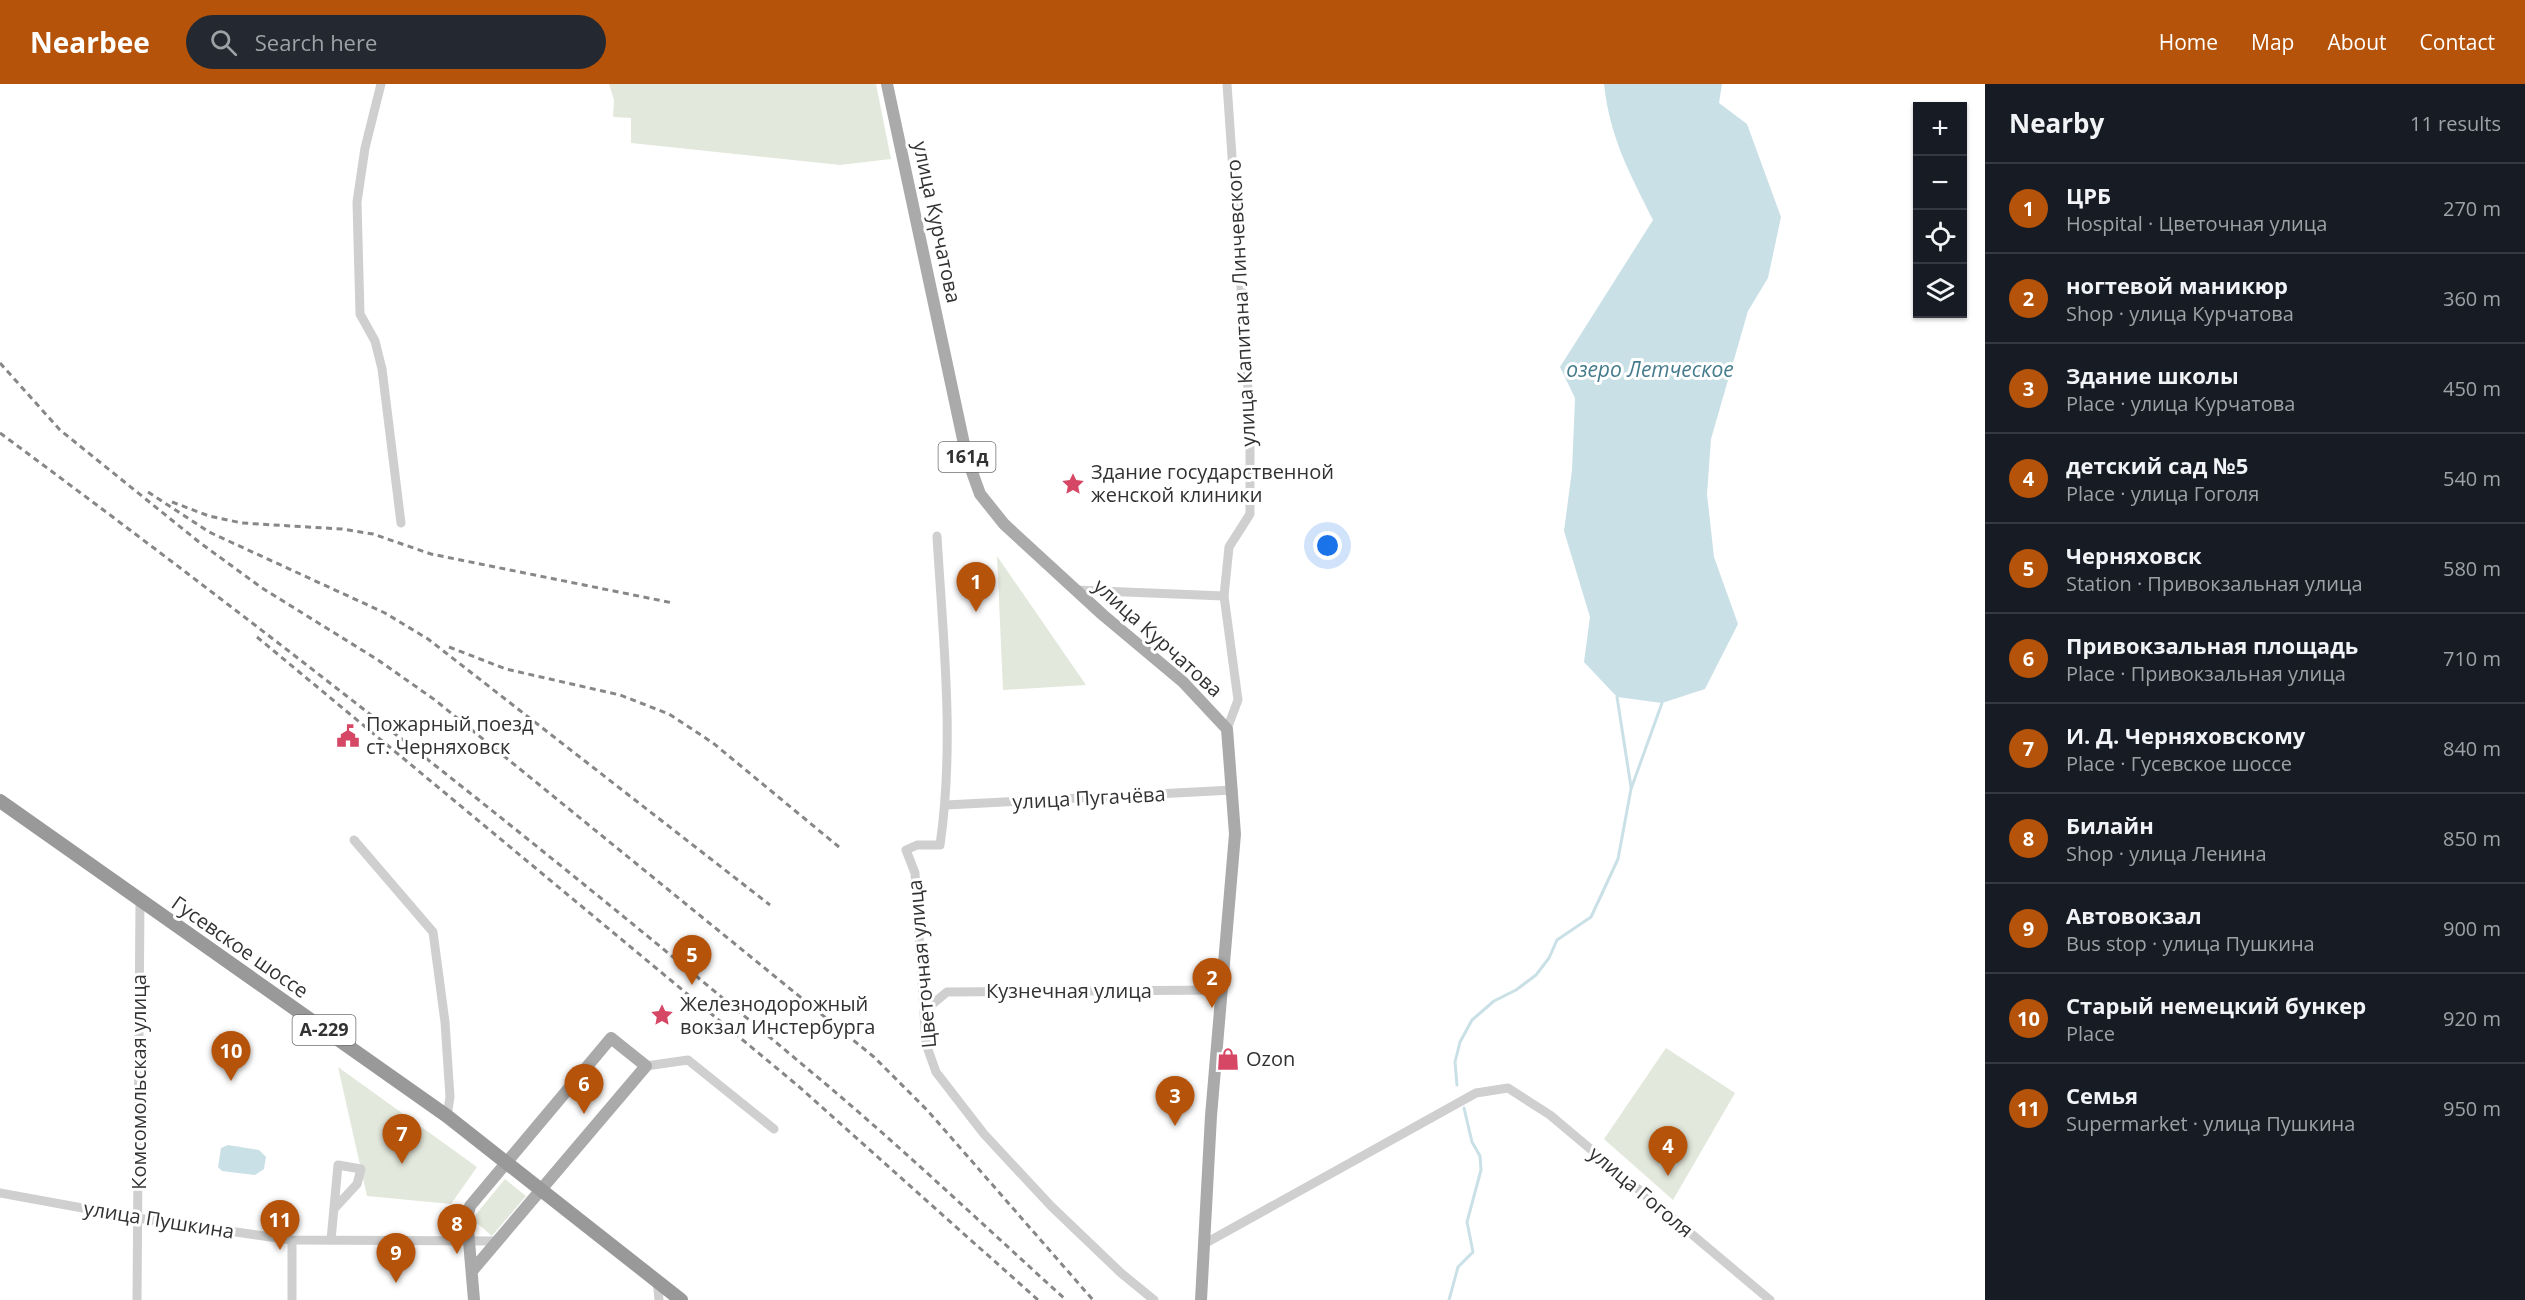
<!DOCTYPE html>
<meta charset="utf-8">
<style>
body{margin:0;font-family:"Open Sans",sans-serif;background:#242831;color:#f1f3f6}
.controls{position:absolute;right:18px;top:18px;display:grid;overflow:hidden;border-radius:0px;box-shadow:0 2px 4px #0004}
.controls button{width:54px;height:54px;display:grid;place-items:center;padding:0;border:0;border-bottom:2px solid #363941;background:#171b24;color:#f1f3f6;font:30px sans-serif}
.you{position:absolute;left:1328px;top:462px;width:21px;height:21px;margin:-15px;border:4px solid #fff;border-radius:50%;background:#1a73e8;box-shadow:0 0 0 9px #1a73e833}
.badge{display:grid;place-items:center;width:39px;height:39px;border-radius:50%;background:#b45309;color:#fff;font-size:20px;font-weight:700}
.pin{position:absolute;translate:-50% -50px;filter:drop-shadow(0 2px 3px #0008)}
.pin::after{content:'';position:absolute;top:32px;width:21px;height:18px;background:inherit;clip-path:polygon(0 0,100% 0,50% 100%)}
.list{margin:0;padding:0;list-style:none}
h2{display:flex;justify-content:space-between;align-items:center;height:78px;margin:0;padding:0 24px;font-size:26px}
h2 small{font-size:20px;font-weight:400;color:#9ea1a6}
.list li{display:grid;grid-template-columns:39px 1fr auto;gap:18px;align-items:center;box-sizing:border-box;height:90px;padding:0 24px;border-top:2px solid #363941}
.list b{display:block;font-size:22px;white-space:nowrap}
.list p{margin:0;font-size:20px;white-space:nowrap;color:#9ea1a6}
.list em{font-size:20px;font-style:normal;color:#9ea1a6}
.icon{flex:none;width:33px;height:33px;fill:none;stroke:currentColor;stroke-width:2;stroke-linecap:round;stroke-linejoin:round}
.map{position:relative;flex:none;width:1985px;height:1216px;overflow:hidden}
header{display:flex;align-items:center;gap:36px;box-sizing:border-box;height:84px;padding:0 30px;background:#b45309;color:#fff}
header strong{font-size:28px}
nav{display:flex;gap:33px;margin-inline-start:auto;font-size:21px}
.search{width:420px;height:54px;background:#242831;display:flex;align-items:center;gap:15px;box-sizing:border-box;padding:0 21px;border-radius:33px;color:#9ea1a6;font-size:22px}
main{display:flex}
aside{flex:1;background:#171b24}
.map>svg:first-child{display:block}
.green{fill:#e3e8dc}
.water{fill:#cae0e7}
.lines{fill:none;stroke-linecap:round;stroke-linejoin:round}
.stream{stroke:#cae0e7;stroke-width:3}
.minor{stroke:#cfcfcf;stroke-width:9}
.major{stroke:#aaa;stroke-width:12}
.highway{stroke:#999;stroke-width:14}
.rail{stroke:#878787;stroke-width:3;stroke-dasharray:6 4.5;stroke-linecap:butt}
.labels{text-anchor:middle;stroke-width:6;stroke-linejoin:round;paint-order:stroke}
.shield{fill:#fff;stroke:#707070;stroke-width:1.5}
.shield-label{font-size:18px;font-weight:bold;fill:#323232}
.street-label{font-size:20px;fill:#323232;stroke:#fff}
.poi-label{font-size:20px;fill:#323232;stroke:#fff;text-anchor:start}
.water-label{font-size:21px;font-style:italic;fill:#467c8e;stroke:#fff}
</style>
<header>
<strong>Nearbee</strong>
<div class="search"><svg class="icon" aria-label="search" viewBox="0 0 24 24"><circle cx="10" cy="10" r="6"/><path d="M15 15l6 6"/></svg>Search here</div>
<nav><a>Home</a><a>Map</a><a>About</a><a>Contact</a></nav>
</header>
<main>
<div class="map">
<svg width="1985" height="1216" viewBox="0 0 1985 1216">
<rect width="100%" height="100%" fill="#fff"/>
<g class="green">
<polygon points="609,0 876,0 891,75 840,81 631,59 631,34 613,33 614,16"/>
<polygon points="997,472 1086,601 1003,606"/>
<polygon points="1666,964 1735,1009 1673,1116 1604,1055"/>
<polygon points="338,983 477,1083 451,1120 367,1112"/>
<polygon points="505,1095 526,1112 492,1152 472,1135"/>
</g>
<g class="water">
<path d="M1604,0H1722L1719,19L1747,40L1781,133L1768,194L1748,227L1711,355L1707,410L1714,473L1738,540L1705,605L1662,619L1617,613L1584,578L1590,533L1564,447L1572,386L1575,314L1560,283L1653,136C1629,88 1610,54 1604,0Z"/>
<polygon points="228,1061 259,1066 266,1073 264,1085 255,1091 222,1087 218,1083 221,1064"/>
</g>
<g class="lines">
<g class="stream">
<polyline points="1617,613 1631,703"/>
<polyline points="1457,1001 1455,978 1460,958 1472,936 1494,917 1516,906 1536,891 1549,874 1557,856 1591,833 1618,775 1631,705 1662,619"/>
<polyline points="1449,1216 1458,1183 1473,1168 1467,1138 1481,1086 1480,1072 1472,1058 1464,1024"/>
</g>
<g class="minor">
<polyline points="381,0 365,64 357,118 360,230 375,257 382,285 401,439"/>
<path d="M937,452C943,555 955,658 940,761H917L906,766L915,789L926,960L936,988L984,1050L1051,1122L1121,1189L1154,1216"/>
<polyline points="1076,506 1224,512"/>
<polyline points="1227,645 1238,616 1224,512 1229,463 1250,430 1250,334 1227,0"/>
<polyline points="946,721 1233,706"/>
<polyline points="354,756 433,848 445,938 450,1013 447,1032"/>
<polyline points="924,927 947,908 1221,906"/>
<polyline points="646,982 688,976 774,1045"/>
<polyline points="0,1109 137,1134 292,1156 498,1157"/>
<polyline points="292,1156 292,1216"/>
<polyline points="331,1156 338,1081 361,1085 357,1100 334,1125"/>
<polyline points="1204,1160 1476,1009 1508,1004 1550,1031 1770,1216"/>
<polyline points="657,1196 659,1216"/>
<polyline points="137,1216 140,816"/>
</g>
<g class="major">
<polyline points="887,0 967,374 980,410 1004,440 1103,531 1183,598 1227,645 1235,750 1211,1032 1201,1216"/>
<polyline points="472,1187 646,982 611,954 470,1122 467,1134 474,1216"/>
</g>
<polyline class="highway" points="0,717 447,1032 681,1216"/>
<g class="rail">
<polyline points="0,279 60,346 199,458 262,504 378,576 435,616 874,973 928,1027 1093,1216"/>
<path d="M0,349C276,553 546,765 809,986C897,1059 981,1139 1066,1216"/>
<polyline points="148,408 209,448 385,529 428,555 770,821"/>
<polyline points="172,418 209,432 242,439 342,445 373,450 431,470 673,519"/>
<polyline points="257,553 797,1001 1038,1216"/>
<polyline points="449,563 506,585 620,611 669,630 713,659 839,763"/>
</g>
</g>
<defs>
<g id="sight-bare" transform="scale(1.8)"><path d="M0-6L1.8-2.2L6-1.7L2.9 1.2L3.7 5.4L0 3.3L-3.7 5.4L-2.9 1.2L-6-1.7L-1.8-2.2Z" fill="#d64765" stroke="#fff" stroke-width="2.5" paint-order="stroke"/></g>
<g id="civic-bare" transform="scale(1.8)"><path d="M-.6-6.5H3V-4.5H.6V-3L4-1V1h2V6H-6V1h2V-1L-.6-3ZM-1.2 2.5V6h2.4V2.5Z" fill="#d64765" stroke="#fff" stroke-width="2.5" paint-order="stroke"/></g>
<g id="shop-bare" transform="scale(1.8)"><path d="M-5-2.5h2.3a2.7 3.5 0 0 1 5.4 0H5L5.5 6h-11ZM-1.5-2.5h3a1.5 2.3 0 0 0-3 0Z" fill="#d64765" stroke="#fff" stroke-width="2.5" paint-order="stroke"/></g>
</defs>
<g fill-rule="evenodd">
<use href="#sight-bare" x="1073" y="400"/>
<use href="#civic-bare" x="348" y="652"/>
<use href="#sight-bare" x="662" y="931"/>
<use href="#shop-bare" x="1228" y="975"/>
</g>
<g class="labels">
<g class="shield">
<rect x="938.5" y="358" width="57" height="30" rx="4.5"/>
<rect x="292.5" y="931" width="63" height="30" rx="4.5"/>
</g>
<g class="shield-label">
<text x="967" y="379">161д</text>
<text x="324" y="952">А-229</text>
</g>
<g class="street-label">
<text transform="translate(937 138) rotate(78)" y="7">улица Курчатова</text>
<text transform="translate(1241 219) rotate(-93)" y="7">улица Капитана Линчевского</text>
<text transform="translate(1158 554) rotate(42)" y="7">улица Курчатова</text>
<text transform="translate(1089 714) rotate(-3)" y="7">улица Пугачёва</text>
<text transform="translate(240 863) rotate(35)" y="7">Гусевское шоссе</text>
<text transform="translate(922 880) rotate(-95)" y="7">Цветочная улица</text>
<text x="1069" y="914">Кузнечная улица</text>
<text transform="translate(139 998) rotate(-90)" y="7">Комсомольская улица</text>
<text transform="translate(1641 1108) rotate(40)" y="7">улица Гоголя</text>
<text transform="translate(159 1136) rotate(9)" y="7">улица Пушкина</text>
</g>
<g class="poi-label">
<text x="1091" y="395">Здание государственной<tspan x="1091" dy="23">женской клиники</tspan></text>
<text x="366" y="647">Пожарный поезд<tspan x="366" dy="23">ст. Черняховск</tspan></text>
<text x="680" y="927">Железнодорожный<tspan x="680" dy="23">вокзал Инстербурга</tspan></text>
<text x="1246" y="982">Ozon</text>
</g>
<g class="water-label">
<text x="1650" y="293">озеро Летческое</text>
</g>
</g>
</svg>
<div class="controls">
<button>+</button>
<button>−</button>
<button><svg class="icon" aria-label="locate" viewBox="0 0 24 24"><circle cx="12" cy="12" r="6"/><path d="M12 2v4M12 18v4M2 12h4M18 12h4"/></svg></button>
<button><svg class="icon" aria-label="layers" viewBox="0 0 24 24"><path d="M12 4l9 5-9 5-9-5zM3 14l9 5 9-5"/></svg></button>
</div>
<div class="you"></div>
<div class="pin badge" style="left:976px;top:528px">1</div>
<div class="pin badge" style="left:1212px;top:924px">2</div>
<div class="pin badge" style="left:1175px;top:1042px">3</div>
<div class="pin badge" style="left:1668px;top:1092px">4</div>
<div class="pin badge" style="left:692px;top:901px">5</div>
<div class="pin badge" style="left:584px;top:1030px">6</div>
<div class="pin badge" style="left:402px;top:1080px">7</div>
<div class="pin badge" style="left:457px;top:1170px">8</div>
<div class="pin badge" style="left:396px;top:1199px">9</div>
<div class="pin badge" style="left:231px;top:997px">10</div>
<div class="pin badge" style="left:280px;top:1166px">11</div>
</div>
<aside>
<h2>Nearby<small>11 results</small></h2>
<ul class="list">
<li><span class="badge">1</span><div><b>ЦРБ</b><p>Hospital · Цветочная улица</p></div><em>270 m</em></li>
<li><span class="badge">2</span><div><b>ногтевой маникюр</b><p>Shop · улица Курчатова</p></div><em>360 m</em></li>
<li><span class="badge">3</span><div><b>Здание школы</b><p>Place · улица Курчатова</p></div><em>450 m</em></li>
<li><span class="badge">4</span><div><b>детский сад №5</b><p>Place · улица Гоголя</p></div><em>540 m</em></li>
<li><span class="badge">5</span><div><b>Черняховск</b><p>Station · Привокзальная улица</p></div><em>580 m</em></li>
<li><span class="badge">6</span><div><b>Привокзальная площадь</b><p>Place · Привокзальная улица</p></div><em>710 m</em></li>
<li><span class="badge">7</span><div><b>И. Д. Черняховскому</b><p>Place · Гусевское шоссе</p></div><em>840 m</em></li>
<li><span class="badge">8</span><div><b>Билайн</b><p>Shop · улица Ленина</p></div><em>850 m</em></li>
<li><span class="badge">9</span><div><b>Автовокзал</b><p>Bus stop · улица Пушкина</p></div><em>900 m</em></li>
<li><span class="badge">10</span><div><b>Старый немецкий бункер</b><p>Place</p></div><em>920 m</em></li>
<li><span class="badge">11</span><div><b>Семья</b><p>Supermarket · улица Пушкина</p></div><em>950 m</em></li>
</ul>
</aside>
</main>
